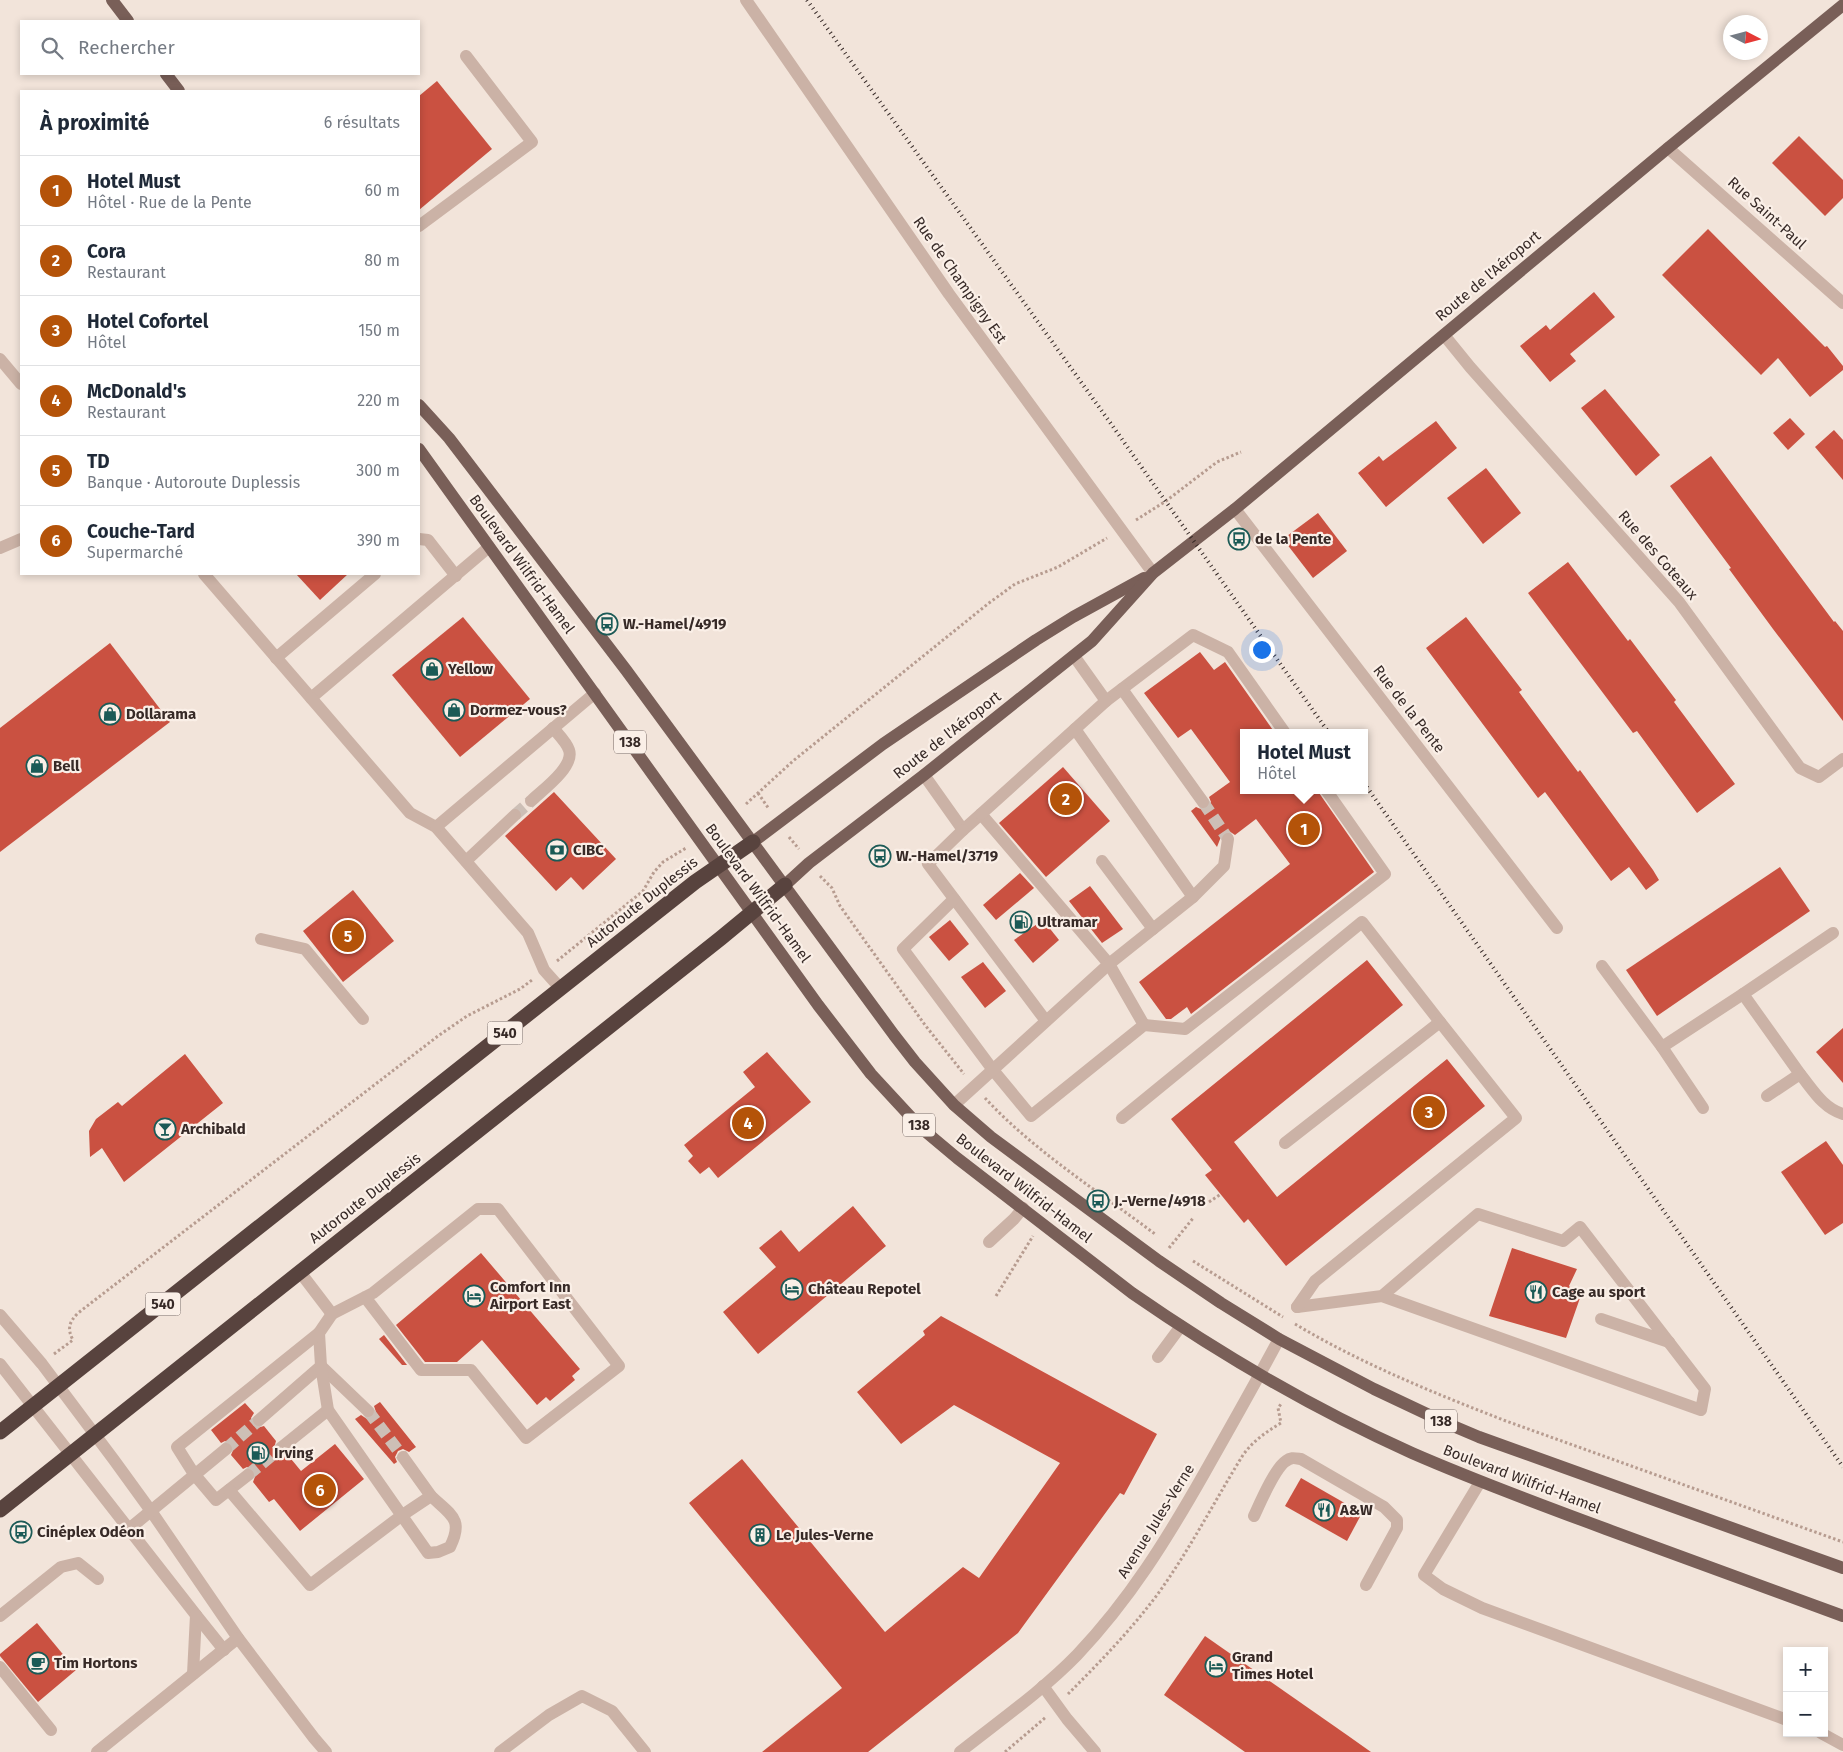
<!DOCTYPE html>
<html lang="fr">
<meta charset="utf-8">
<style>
body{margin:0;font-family:"Fira Sans",sans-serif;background:#f6f6f7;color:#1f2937}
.controls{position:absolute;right:15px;bottom:15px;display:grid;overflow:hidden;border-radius:0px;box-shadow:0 2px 8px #0003}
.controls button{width:45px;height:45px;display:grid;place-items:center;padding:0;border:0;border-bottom:1px solid #e0e1e3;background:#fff;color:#1f2937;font:25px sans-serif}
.compass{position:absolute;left:1723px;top:15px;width:45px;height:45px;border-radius:50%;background:#fff;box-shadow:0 2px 8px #0003;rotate:96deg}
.you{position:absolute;left:1261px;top:649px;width:18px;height:18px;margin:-12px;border:4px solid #fff;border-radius:50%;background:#1a73e8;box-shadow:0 0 0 8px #1a73e833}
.badge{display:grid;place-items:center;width:32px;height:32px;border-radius:50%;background:#b45309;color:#fff;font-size:16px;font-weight:700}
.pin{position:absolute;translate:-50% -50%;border:2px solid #fff;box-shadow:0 1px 5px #0006}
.popup{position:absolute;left:1240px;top:729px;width:128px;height:65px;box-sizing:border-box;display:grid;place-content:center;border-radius:0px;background:#fff;filter:drop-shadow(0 1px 4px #0005);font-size:16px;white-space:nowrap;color:#747a83}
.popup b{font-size:19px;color:#1f2937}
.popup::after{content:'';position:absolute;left:50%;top:100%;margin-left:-10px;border:10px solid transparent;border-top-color:#fff}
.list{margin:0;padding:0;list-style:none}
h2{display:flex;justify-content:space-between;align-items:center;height:65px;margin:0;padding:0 20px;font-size:21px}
h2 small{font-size:16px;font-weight:400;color:#747a83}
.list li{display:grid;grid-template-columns:32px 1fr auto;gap:15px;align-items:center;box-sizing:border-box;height:70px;padding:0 20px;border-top:1px solid #e0e1e3}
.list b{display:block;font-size:19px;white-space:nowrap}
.list p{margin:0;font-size:16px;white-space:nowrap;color:#747a83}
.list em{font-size:16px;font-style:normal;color:#747a83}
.icon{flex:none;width:28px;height:28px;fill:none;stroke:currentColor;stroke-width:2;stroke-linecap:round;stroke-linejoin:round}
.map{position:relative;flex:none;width:1843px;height:1752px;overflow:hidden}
.search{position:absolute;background:#fff;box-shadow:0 2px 8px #0003;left:20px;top:20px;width:400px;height:55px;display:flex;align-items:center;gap:12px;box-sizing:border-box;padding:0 18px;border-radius:0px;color:#747a83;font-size:19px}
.panel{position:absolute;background:#fff;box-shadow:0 2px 8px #0003;left:20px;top:90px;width:400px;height:485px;border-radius:0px}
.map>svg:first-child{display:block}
.building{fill:#ca5141}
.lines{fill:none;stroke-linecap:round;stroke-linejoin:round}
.minor-tunnel{stroke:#cdbfb6;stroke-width:12;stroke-dasharray:12 6;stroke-linecap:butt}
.path{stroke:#b79c90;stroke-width:3;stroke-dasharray:2.5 2.5;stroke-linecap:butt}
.minor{stroke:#cbb2a6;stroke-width:12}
.major{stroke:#795f58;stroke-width:12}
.highway{stroke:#58433e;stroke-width:15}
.rail{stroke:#372a27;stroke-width:4;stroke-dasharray:1 4;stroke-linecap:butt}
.labels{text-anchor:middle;stroke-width:4.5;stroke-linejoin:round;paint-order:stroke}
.shield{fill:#faefe7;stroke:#726561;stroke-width:1}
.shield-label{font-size:14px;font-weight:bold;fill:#372a27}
.street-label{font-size:15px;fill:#372a27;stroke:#faefe7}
.poi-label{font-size:15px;font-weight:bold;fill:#372a27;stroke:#faefe7;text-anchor:start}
</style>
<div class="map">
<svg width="1843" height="1752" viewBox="0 0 1843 1752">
<rect width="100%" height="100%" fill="#f2e4da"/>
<g class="building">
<polygon points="437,81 492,149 419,210 419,96"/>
<polygon points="1799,136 1843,180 1843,198 1825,216 1772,163"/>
<polygon points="1708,229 1825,347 1827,346 1843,366 1843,370 1810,397 1778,358 1761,375 1662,275"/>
<polygon points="1594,292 1615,317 1570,354 1576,361 1550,382 1520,346 1546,325 1550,330"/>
<polygon points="1605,389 1660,455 1636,476 1581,408"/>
<polygon points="1790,418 1805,434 1788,450 1773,433"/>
<polygon points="1436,421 1457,448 1386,507 1358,473 1379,456 1383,461"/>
<polygon points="1834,430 1843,440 1843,480 1815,447"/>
<polygon points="1711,456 1834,622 1835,621 1843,631 1843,721 1773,629 1729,569 1731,568 1670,486"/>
<polygon points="1486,468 1521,513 1483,544 1447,498"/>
<polygon points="1318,513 1347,551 1313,578 1283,539"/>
<polygon points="1568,562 1628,641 1630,639 1676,700 1674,702 1735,784 1697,813 1637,731 1633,733 1528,593"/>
<polygon points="296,574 348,574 320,600"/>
<polygon points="463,617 530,699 460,757 392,675"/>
<polygon points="1466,617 1522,690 1519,692 1578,772 1580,770 1653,870 1659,880 1646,890 1629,867 1611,881 1545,792 1538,798 1426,648"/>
<polygon points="110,643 170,722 0,852 0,728"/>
<polygon points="1200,652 1214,670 1225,662 1275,733 1244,733 1244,790 1317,790 1374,872 1191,1014 1187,1007 1171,1019 1166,1019 1139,982 1290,864 1256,819 1235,835 1229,831 1222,834 1217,847 1191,811 1196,807 1203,810 1208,808 1211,802 1209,797 1230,782 1191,729 1178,738 1144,693"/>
<polygon points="1063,767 1110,821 1046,877 999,823"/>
<polygon points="554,792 616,859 583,890 571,877 556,891 505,836"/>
<polygon points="1780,867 1810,911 1657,1016 1626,970"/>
<polygon points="1020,873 1034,888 996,920 983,905"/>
<polygon points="1090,886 1123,929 1102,943 1069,901"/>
<polygon points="353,890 394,941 343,982 303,931"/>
<polygon points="950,920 969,944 949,961 929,937"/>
<polygon points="1043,920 1059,940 1033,963 1014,940"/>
<polygon points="1367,960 1403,1005 1234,1142 1277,1197 1447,1059 1485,1106 1286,1266 1248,1219 1244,1223 1205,1175 1212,1170 1171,1119"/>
<polygon points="983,962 1006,991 985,1008 961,977"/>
<polygon points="1843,1028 1843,1083 1816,1052"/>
<polygon points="767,1052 811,1102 718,1178 709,1167 700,1174 688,1161 693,1156 684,1145 755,1087 743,1072"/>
<polygon points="185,1054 223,1103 124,1182 102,1148 90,1157 89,1131 96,1119 118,1102 122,1106"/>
<polygon points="1826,1141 1843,1165 1843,1223 1825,1235 1781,1172"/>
<polygon points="853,1206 886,1246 758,1354 723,1312 776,1267 759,1248 781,1230 799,1252"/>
<polygon points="1512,1248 1577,1269 1569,1286 1580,1298 1566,1338 1489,1316"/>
<polygon points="481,1253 580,1369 572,1376 575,1380 550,1401 546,1397 537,1405 482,1340 457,1362 425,1362 396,1325"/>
<polygon points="941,1316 1157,1434 1124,1495 1120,1493 1018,1633 868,1752 762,1752 842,1688 689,1503 742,1459 885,1632 963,1567 979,1578 1060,1463 954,1405 901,1444 857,1392 925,1335 923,1331"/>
<polygon points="384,1335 407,1365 402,1365 379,1339"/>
<polygon points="380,1402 416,1447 409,1452 403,1449 398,1451 395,1457 397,1462 394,1464 355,1419 361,1415 367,1419 373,1417 376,1412 374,1406"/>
<polygon points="245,1403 254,1413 251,1418 253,1425 257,1428 264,1426 276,1441 274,1448 275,1452 280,1455 287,1454 301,1471 335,1444 364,1479 300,1531 274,1499 269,1502 253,1482 256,1474 254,1470 247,1467 243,1469 231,1455 234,1448 232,1444 225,1441 221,1443 211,1430"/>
<polygon points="1301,1478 1362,1513 1347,1541 1285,1506"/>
<polygon points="37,1623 76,1670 38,1702 0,1656 0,1654"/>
<polygon points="1205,1636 1347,1735 1371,1752 1245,1752 1164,1695"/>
</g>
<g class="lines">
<g class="minor-tunnel">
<polyline points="1203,802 1228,839"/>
<polyline points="515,815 531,801"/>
<polyline points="368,1411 403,1457"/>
<polyline points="226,1449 259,1420"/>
<polyline points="248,1475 282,1447"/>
</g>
<g class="path">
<polyline points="1136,520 1166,501 1217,462 1241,452"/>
<polyline points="758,793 769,809"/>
<polyline points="746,804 793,761 989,603 1015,584 1058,567 1107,538"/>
<polyline points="789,837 799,849"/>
<polyline points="820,876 832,888 840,906 925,1025 964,1074"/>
<polyline points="557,961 643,891 654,872 663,862 686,848"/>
<path d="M985,1098C1034,1151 1098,1191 1155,1234"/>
<polyline points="1209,1202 1221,1194"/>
<polyline points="1169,1248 1194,1217"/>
<polyline points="1193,1261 1283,1317"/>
<polyline points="996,1296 1033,1236"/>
<path d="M1295,1324C1362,1364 1434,1393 1506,1421L1843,1542"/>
<path d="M54,1354L73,1340C67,1329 69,1322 78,1313L438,1036L467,1016L520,989L532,980"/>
<path d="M1068,1694C1099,1663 1130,1631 1157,1595C1189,1551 1214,1502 1243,1455C1253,1441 1266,1432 1281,1423L1278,1408L1281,1404"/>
<polyline points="1005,1752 1046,1717"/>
</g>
<g class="minor">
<polyline points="746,0 949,294 1153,573"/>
<polyline points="1668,148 1843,303"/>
<polyline points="419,226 532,142 466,56"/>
<polyline points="1444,335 1470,367 1679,602 1800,768 1819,777 1843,759"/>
<polyline points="0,359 21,384"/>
<polyline points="1235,509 1557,928"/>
<polyline points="419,539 428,540 456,576"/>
<polyline points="0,548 21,539"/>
<polyline points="204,574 311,698 489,547"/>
<polyline points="1074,656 1106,701 1193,635 1228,652 1285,733"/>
<polyline points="276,658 375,574"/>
<polyline points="1122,689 1203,802"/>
<polyline points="311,698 410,813 436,827 528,933 544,970 561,989"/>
<polyline points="1075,729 1193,897 1224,866 1228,839"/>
<polyline points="924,775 963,830 981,814 1109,964 1144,1025"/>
<path d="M531,801C541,791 575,767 569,750C567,743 558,734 553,728"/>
<polyline points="981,814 1106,701"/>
<polyline points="436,827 595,693"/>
<polyline points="963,830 928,864 1046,1021"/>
<polyline points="466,861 515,815"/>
<polyline points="1102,861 1153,929"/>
<polyline points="954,899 903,949 993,1070 1031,1116 1144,1025 1185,1029 1385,874 1326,790"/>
<polyline points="261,939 305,949 363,1019"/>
<polyline points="1602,966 1662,1047 1743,994"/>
<polyline points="1662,1047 1703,1108"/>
<polyline points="1800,1074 1743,994 1833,933"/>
<path d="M1767,1096L1800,1074C1813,1090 1823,1108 1843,1114"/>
<polyline points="954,1105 1109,964 1193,897"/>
<polyline points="1122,1118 1362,922 1440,1022 1285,1143"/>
<polyline points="989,1242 1014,1219 1023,1208"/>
<polyline points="300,1272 332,1314 373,1293 478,1209 498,1209 619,1366 526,1438 471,1370 421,1370 365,1297"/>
<polyline points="1297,1307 1382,1296 1701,1410 1705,1389 1580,1227 1563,1241 1478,1214 1382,1296"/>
<polyline points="1297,1307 1315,1281 1516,1118 1440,1022"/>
<polyline points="0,1315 42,1364 114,1460 151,1511 238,1638 314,1738 326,1752"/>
<polyline points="1601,1319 1669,1342"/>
<polyline points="1158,1357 1181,1326"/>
<polyline points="0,1364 196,1615 193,1674"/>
<polyline points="321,1366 368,1411"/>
<polyline points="259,1420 321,1366 319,1333 332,1314"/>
<polyline points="282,1447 328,1410"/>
<polyline points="403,1457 431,1496"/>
<polyline points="248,1475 216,1500 194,1474 177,1447 319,1333"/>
<polyline points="1480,1482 1424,1575 1443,1589 1482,1608 1787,1720"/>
<path d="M229,1490L310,1585L401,1516L431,1496C451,1515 464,1519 450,1547L438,1552L428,1553L328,1410L321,1366"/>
<path d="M1254,1516C1260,1503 1275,1468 1286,1461C1291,1457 1294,1458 1301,1459L1384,1507L1397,1520V1528L1366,1585"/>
<polyline points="129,1529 226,1449"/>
<polyline points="196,1615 224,1650"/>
<polyline points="0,1616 61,1567 78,1563 98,1579"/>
<polyline points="0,1667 51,1730"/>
<polyline points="1043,1686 1067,1719 1095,1752"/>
<polyline points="1821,1733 1843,1745"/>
<polyline points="97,1752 238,1638"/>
<polyline points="500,1752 549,1715 582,1696 612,1711 645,1752"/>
<path d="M960,1752C999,1721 1042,1691 1077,1655C1130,1599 1167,1539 1205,1472C1230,1428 1255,1384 1279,1339"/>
</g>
<g class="major">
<polyline points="112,0 128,21"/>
<polyline points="166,74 179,91"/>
<polyline points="419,405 449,438 626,670 894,1035 915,1062 954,1105 991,1137 1159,1261 1221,1303 1279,1339 1374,1389 1446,1423 1479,1437 1843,1568"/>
<path d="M419,449L818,1005L871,1074L920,1127L957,1158L1132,1293C1220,1354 1314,1409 1412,1453C1476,1481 1541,1505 1606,1529C1685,1558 1764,1587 1843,1616"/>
<polyline points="753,842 883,744 1036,640 1073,617 1144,578"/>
<polyline points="785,885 809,863 924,775 1092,641 1153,573 1235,509 1668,148 1843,5"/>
</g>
<g class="highway">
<polyline points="0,1432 695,882 753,842"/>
<polyline points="0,1510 721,938 785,885"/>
</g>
<g class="rail">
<polyline points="807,0 1114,428 1329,733"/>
<polyline points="1364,783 1843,1467"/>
</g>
</g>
<defs>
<g id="bus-ring" transform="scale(1.125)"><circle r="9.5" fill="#faefe7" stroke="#1b5a56" stroke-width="1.5"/><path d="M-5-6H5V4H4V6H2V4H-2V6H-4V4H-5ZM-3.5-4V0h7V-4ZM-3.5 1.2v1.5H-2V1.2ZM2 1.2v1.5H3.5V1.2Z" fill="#1b5a56"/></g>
<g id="shop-ring" transform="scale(1.125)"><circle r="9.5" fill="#faefe7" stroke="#1b5a56" stroke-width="1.5"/><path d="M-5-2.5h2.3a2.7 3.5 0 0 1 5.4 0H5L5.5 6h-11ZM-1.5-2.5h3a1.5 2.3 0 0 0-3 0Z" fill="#1b5a56"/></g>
<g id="bank-ring" transform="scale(1.125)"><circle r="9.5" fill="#faefe7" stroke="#1b5a56" stroke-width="1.5"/><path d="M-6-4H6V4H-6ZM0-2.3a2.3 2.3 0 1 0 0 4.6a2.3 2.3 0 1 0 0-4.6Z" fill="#1b5a56"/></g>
<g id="fuel-ring" transform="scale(1.125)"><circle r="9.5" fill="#faefe7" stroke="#1b5a56" stroke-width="1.5"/><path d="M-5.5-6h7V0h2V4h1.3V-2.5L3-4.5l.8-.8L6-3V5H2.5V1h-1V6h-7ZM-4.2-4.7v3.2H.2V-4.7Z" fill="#1b5a56"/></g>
<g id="bar-ring" transform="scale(1.125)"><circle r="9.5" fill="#faefe7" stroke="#1b5a56" stroke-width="1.5"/><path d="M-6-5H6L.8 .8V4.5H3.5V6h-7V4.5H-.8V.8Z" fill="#1b5a56"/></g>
<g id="hotel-ring" transform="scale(1.125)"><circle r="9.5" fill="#faefe7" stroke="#1b5a56" stroke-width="1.5"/><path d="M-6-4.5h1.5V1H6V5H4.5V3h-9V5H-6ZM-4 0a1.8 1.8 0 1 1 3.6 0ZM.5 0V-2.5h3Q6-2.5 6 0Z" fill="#1b5a56"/></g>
<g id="restaurant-ring" transform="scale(1.125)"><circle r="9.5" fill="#faefe7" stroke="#1b5a56" stroke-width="1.5"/><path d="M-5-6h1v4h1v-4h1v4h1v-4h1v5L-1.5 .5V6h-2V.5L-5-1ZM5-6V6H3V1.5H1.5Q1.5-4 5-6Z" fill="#1b5a56"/></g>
<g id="building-ring" transform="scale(1.125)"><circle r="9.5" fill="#faefe7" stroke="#1b5a56" stroke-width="1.5"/><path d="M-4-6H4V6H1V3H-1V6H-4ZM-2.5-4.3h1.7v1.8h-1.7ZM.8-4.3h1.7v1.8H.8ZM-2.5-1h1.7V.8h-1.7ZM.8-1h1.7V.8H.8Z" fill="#1b5a56"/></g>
<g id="cafe-ring" transform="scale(1.125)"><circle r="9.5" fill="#faefe7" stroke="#1b5a56" stroke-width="1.5"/><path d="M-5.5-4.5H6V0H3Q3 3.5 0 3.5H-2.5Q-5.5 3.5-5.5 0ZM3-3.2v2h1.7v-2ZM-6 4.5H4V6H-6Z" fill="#1b5a56"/></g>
</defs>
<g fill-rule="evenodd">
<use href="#bus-ring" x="1239" y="539"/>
<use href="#bus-ring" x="607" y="624"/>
<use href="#shop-ring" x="432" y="669"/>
<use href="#shop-ring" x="454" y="710"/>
<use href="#shop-ring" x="110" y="714"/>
<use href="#shop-ring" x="37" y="766"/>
<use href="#bank-ring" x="557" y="850"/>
<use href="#bus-ring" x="880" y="856"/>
<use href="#fuel-ring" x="1021" y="922"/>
<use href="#bar-ring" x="165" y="1129"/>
<use href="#bus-ring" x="1098" y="1201"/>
<use href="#hotel-ring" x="792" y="1289"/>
<use href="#restaurant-ring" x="1536" y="1292"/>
<use href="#hotel-ring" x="474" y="1296"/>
<use href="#fuel-ring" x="258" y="1453"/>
<use href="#restaurant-ring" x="1324" y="1510"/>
<use href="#bus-ring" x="21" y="1532"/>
<use href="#building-ring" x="760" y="1535"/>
<use href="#cafe-ring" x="38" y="1663"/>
<use href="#hotel-ring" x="1216" y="1666"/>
</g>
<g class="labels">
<g class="shield">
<rect x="614" y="730.5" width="32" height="23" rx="4"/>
<rect x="487.5" y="1021.5" width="35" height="23" rx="4"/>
<rect x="903" y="1113.5" width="32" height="23" rx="4"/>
<rect x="145.5" y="1292.5" width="35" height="23" rx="4"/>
<rect x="1425" y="1409.5" width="32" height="23" rx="4"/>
</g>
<g class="shield-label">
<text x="630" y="747">138</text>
<text x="505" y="1038">540</text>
<text x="919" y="1130">138</text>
<text x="163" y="1309">540</text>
<text x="1441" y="1426">138</text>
</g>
<g class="street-label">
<text transform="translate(1767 213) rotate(42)" y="5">Rue Saint-Paul</text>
<text transform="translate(1488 276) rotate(-40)" y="5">Route de l'Aéroport</text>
<text transform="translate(960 280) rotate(55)" y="5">Rue de Champigny Est</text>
<text transform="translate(1658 555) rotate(49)" y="5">Rue des Coteaux</text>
<text transform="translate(522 564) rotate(54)" y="5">Boulevard Wilfrid-Hamel</text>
<text transform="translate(1409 709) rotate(52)" y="5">Rue de la Pente</text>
<text transform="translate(947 735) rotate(-38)" y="5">Route de l'Aéroport</text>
<text transform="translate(758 893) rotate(54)" y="5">Boulevard Wilfrid-Hamel</text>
<text transform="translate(642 902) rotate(-38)" y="5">Autoroute Duplessis</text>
<text transform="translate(1024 1188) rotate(38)" y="5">Boulevard Wilfrid-Hamel</text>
<text transform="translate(365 1198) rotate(-38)" y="5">Autoroute Duplessis</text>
<text transform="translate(1522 1479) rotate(21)" y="5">Boulevard Wilfrid-Hamel</text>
<text transform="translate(1156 1521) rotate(-58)" y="5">Avenue Jules-Verne</text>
</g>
<g class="poi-label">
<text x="1255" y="544">de la Pente</text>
<text x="623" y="629">W.-Hamel/4919</text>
<text x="448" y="674">Yellow</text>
<text x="470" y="715">Dormez-vous?</text>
<text x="126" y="719">Dollarama</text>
<text x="53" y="771">Bell</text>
<text x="573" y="855">CIBC</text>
<text x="896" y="861">W.-Hamel/3719</text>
<text x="1037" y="927">Ultramar</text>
<text x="181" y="1134">Archibald</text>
<text x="1114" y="1206">J.-Verne/4918</text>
<text x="490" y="1292">Comfort Inn<tspan x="490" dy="17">Airport East</tspan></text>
<text x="808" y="1294">Château Repotel</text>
<text x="1552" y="1297">Cage au sport</text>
<text x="274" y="1458">Irving</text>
<text x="1340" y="1515">A&amp;W</text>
<text x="37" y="1537">Cinéplex Odéon</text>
<text x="776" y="1540">Le Jules-Verne</text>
<text x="1232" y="1662">Grand<tspan x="1232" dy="17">Times Hotel</tspan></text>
<text x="54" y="1668">Tim Hortons</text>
</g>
</g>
</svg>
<div class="controls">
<button>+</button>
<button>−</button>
</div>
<svg class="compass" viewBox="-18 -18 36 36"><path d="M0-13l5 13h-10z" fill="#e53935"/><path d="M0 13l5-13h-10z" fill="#747a83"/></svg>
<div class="you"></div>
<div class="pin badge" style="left:1304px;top:829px">1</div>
<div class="popup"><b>Hotel Must</b>Hôtel</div>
<div class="pin badge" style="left:1066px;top:799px">2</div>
<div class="pin badge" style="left:1429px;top:1112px">3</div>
<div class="pin badge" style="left:748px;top:1123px">4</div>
<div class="pin badge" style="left:348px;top:936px">5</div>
<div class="pin badge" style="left:320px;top:1490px">6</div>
<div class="search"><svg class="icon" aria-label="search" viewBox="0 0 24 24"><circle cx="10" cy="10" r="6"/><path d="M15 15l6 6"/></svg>Rechercher</div>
<section class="panel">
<h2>À proximité<small>6 résultats</small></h2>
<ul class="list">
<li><span class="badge">1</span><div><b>Hotel Must</b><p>Hôtel · Rue de la Pente</p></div><em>60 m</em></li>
<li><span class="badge">2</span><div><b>Cora</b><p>Restaurant</p></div><em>80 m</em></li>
<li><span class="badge">3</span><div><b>Hotel Cofortel</b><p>Hôtel</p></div><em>150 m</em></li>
<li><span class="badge">4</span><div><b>McDonald's</b><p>Restaurant</p></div><em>220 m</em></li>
<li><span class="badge">5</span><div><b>TD</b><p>Banque · Autoroute Duplessis</p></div><em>300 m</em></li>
<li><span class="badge">6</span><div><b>Couche-Tard</b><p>Supermarché</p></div><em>390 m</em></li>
</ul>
</section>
</div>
